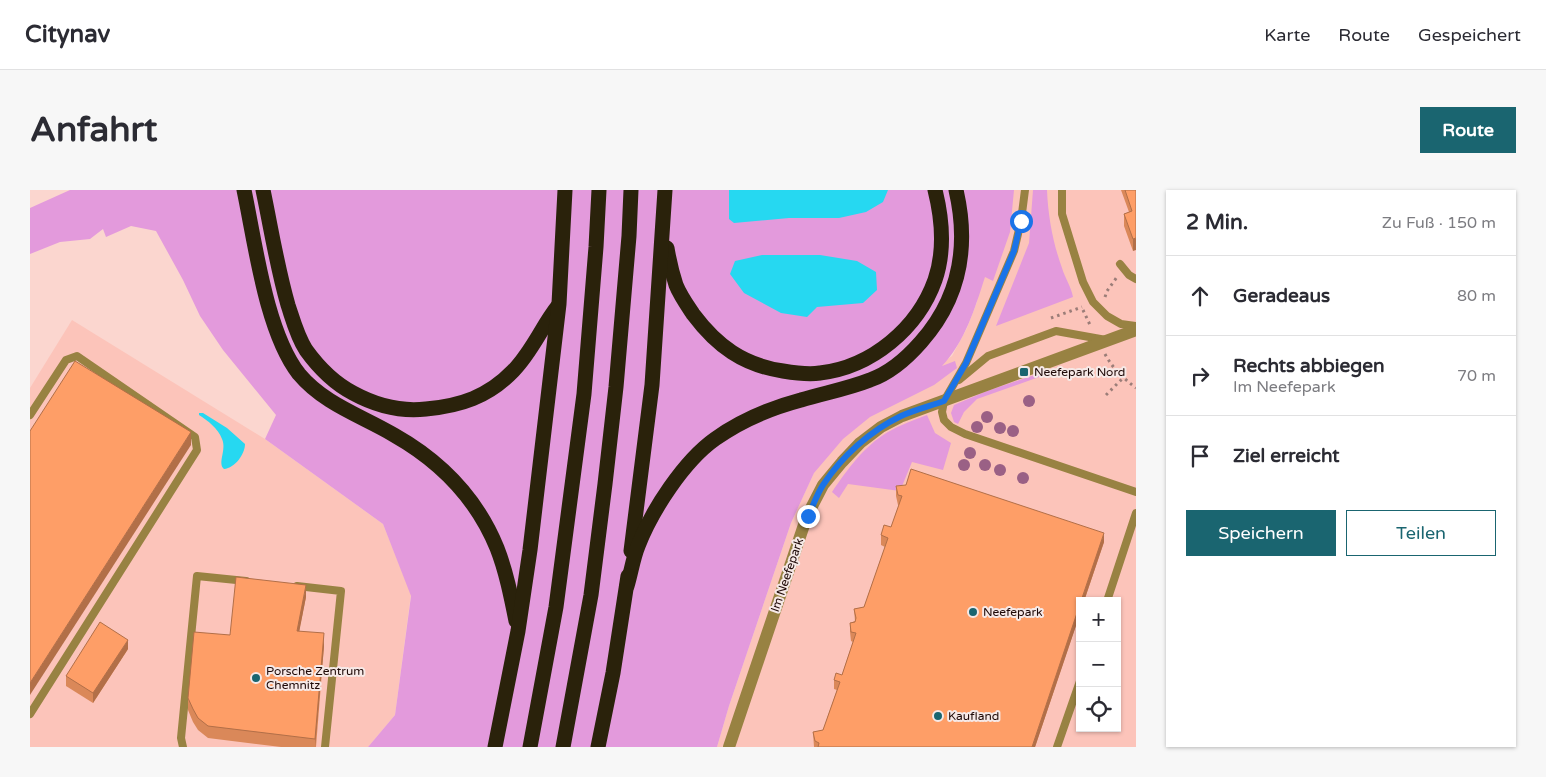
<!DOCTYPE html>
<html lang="de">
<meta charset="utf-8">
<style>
body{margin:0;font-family:"Varela Round",sans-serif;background:#f7f7f7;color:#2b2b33}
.controls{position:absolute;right:15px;bottom:15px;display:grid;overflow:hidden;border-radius:0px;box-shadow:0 1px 4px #0004}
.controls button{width:45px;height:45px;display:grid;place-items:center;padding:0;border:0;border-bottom:1px solid #e1e1e2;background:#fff;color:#2b2b33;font:25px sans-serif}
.stop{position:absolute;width:15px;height:15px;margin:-11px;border:4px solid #1a73e8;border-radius:50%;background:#fff}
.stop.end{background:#1a73e8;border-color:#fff;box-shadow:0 1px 5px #0008}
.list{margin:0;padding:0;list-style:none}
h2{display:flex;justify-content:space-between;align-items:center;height:65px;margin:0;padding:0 20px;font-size:21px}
h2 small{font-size:16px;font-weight:400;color:#7c7c81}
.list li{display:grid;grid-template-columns:32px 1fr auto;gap:15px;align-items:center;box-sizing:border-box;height:80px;padding:0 20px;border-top:1px solid #e1e1e2}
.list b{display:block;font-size:19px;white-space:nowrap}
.list p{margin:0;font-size:16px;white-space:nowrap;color:#7c7c81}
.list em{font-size:16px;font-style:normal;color:#7c7c81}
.actions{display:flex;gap:10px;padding:15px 20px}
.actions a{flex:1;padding:11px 0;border:1px solid #1a6570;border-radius:0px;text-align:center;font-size:18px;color:#1a6570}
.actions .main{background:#1a6570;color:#fff}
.icon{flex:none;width:28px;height:28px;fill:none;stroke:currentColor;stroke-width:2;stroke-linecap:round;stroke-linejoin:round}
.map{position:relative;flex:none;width:1106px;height:557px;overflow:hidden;border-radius:0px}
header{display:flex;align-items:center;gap:30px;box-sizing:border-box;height:70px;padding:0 25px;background:#fff;border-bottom:1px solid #e1e1e2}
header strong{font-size:24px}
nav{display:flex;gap:28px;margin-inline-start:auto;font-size:18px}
.intro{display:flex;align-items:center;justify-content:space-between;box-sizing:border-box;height:120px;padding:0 30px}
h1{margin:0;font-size:35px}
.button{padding:12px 22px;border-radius:0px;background:#1a6570;color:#fff;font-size:18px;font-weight:700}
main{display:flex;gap:30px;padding:0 30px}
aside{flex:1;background:#fff;border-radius:0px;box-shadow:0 1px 4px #0004}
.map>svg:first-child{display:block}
.built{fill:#fcc4ba;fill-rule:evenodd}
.green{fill:#e39adc}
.water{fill:#26d8f1}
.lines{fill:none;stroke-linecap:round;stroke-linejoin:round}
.path{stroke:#9b7d78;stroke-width:3;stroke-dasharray:2.5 4;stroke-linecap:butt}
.lane{stroke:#988242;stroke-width:8}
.street{stroke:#988242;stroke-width:12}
.highway{stroke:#2a220b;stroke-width:15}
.tree{fill:#9a6085}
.wall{fill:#da8859}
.shaded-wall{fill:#b26f48}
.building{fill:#fe9e67;stroke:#b26f48}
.route{stroke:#1a73e8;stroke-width:6}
.poi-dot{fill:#1a6570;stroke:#f6e9e7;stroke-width:2}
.labels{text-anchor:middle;stroke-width:4;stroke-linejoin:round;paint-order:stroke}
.poi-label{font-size:12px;fill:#1e0907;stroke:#f6e9e7;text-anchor:start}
.street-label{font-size:12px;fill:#1e0907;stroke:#f6e9e7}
</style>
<header>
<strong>Citynav</strong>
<nav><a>Karte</a><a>Route</a><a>Gespeichert</a></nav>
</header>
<div class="intro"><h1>Anfahrt</h1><a class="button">Route</a></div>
<main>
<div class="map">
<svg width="1106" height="557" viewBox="0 0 1106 557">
<rect width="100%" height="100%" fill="#fbd6cf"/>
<g class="built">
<path d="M961,0H1106V557H687L699,516L761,333L793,263L813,239L922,166L937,138L947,112ZM1050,411H1087V538H1050Z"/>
<polygon points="42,130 235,249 353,334 381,404 365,525 338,557 0,557 0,198"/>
</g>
<g class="green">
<path d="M40,0H984L980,42L963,91L955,87C945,118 935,152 912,176L925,171L927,178L904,195L840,227L813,249L784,283L761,333L699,516L687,557H338L365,525L381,406L353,334L235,249L246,225L193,160L170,126L153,90L126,41L101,36L76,47L73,39L60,49L30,52L0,64V18Z"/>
<path d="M1003,0H1017C1018,26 1023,53 1032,78C1035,88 1041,96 1043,107L966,136L999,53Z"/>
<polygon points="1025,178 1026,181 947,209 934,222 928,234 924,232 921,223 924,215 957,201"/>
<path d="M897,225L905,243L921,253L913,280L882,272L870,301L818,294L809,308L802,302C817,280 834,256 858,242C870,235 884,230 897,225Z"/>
</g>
<g class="water">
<polygon points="699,0 858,0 853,12 836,22 809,28 759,28 704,33 699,29"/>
<polygon points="732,65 790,65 827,71 846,82 847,100 833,113 787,117 777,127 751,123 714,103 700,84 705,71"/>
<path d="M169,223H173L197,238L215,254C215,264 205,278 194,279C187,273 197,260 192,249C188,238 178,231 169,225Z"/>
</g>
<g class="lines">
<g class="path">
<polyline points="1075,107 1077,101 1087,87"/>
<polyline points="1053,120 1061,137"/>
<polyline points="1021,128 1052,117"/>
<path d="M1075,164C1083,179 1093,188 1106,198"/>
<polyline points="1076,205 1093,188"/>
</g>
<g class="lane">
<polyline points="995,0 991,31 984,61 936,173 914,211 912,222 914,230 921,237 935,244 1106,302"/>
<polyline points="1032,0 1032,24 1053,92 1063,112 1077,126 1091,134 1106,136"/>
<polyline points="1090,74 1099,85 1106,89"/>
<polyline points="929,190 958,166 1026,141 1076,150"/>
<polyline points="0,225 36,170 47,166 165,247 167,260 0,524"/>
<polyline points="267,396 311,401 295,557"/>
<polyline points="1077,411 1106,323"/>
<polyline points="153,557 151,548 167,386 216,391"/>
<polyline points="1027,557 1050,491"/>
</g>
<polyline class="street" points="699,557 777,326 793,295 812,272 830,253 851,237 872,226 1106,140"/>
<g class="highway">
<path d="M214,0C225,52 236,142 269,184C294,214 332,226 364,245C410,271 447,309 467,358C476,381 481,406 486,431"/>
<path d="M233,0C241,38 247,77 258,115C263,130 267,146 276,160C289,178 304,193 323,203C345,215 370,222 396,219C430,216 458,207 483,181C502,162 512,136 528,116"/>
<path d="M637,58C639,70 642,83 646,95C650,105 657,115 663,124C687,156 713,175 753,181C765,183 778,185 790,183C842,177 888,138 905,90C915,61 912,28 905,0"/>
<polyline points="601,361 622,195 635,0"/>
<path d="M597,396C601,383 603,368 608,356C622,320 654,271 685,249C710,231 741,218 771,210C794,203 817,199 840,190C860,183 877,168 891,152C930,108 939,56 926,0"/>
<polyline points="465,557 488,441 500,360 529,114 535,0"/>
<polyline points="500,557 526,417 554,204 566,57 569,0"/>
<polyline points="533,557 561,405 575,294 586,197 599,46 601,0"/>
<polyline points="568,557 583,483 598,386"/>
</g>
</g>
<g class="tree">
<circle cx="999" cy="211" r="6"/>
<circle cx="957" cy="227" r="6"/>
<circle cx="947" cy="237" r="6"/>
<circle cx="970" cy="238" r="6"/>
<circle cx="983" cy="241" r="6"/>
<circle cx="940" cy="263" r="6"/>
<circle cx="934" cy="275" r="6"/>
<circle cx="955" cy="275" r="6"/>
<circle cx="970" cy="280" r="6"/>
<circle cx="993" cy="288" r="6"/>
</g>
<g class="wall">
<polygon points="1091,0 1106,0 1103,61 1094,36 1094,24 1099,22"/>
<polygon points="866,296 1074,352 1005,557 784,557 783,542 793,540 807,500 804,499 804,490 812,485 823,452 821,451 820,442 820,433 825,431 824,419 834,417 855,357 851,355 851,345 861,337 869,315 868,315 866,306"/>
<polygon points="276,407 269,441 294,456 286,557 251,557 178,548 168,540 163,532 158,520 158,508 200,445"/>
<polygon points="98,459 63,513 36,496 36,486"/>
</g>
<g class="shaded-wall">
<polygon points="1106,48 1106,60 1103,61 1103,49"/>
<polygon points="161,242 161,255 0,505 0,493"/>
<polygon points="1074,343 1074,352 1054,411 1051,411"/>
<polygon points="276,395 276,407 267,453 267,441"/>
<polygon points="1050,414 1050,424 1005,557 1002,557"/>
<polygon points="294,443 294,456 285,557 285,549"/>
<polygon points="98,450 98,459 63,513 63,503"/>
</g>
<g class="building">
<polygon points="1095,0 1106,0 1106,48 1103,49 1094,24 1102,21"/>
<polygon points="45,171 161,242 0,493 0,241"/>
<polygon points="881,279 1074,343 1051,411 1050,411 1050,414 1002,557 788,557 789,553 785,551 783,542 793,540 810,492 804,490 806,483 812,485 826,443 821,442 820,433 825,432 826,428 824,419 834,417 858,348 851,345 854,335 861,337 872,306 868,305 866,296 876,295"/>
<polygon points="206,387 276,395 267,441 294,443 285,549 178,536 168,528 163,519 158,508 164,442 200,445"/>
<polygon points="70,432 98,450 63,503 36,486"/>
</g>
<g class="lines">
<path class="route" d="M778,326C783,316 787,304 793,295C812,266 840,241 871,226C884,220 900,216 914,211L936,173L984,61L991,31"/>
</g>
<g class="poi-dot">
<rect x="989" y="177" width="10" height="10" rx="2.5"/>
<circle cx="943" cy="422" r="5"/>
<circle cx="226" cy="488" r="5"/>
<circle cx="908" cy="526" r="5"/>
</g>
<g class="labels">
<g class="poi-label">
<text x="1004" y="186">Neefepark Nord</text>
<text x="953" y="426">Neefepark</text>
<text x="236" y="485">Porsche Zentrum<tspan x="236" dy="14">Chemnitz</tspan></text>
<text x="918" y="530">Kaufland</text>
</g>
<g class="street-label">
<text transform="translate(757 385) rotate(-71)" y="4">Im Neefepark</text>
</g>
</g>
</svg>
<div class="controls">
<button>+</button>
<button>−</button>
<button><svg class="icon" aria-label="locate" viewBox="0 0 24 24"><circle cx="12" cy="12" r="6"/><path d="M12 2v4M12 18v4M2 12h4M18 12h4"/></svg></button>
</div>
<div class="stop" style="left:991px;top:31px"></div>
<div class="stop end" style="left:778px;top:326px"></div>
</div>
<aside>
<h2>2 Min.<small>Zu Fuß · 150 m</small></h2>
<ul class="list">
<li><svg class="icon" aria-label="ahead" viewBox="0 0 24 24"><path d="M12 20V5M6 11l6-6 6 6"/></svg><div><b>Geradeaus</b></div><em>80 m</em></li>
<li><svg class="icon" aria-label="right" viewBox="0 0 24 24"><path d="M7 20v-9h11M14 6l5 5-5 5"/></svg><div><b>Rechts abbiegen</b><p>Im Neefepark</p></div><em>70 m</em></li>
<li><svg class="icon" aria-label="arrive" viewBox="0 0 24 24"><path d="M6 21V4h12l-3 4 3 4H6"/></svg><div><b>Ziel erreicht</b></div></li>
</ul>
<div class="actions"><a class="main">Speichern</a><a>Teilen</a></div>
</aside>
</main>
